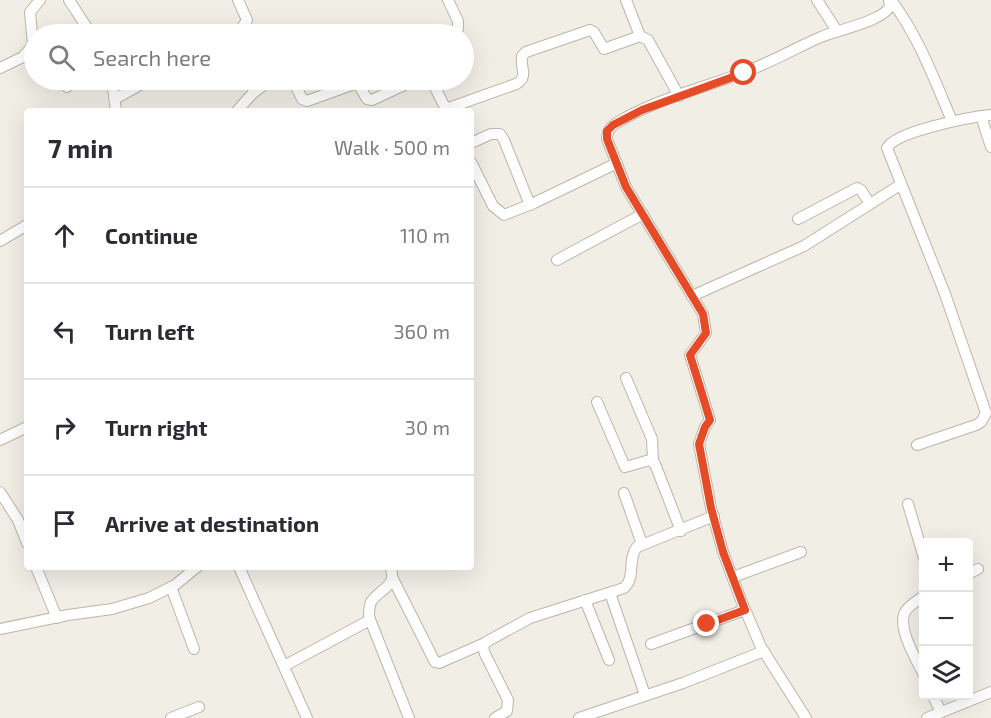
<!DOCTYPE html>
<meta charset="utf-8">
<style>
body{margin:0;font-family:"Exo 2",sans-serif;background:#f2f2f3;color:#2b2b33}
.controls{position:absolute;right:18px;bottom:18px;display:grid;overflow:hidden;border-radius:6px;box-shadow:0 6px 24px #0002}
.controls button{width:54px;height:54px;display:grid;place-items:center;padding:0;border:0;border-bottom:2px solid #e1e1e2;background:#fff;color:#2b2b33;font:30px sans-serif}
.stop{position:absolute;width:18px;height:18px;margin:-14px;border:4px solid #e64b28;border-radius:50%;background:#fff}
.stop.end{background:#e64b28;border-color:#fff;box-shadow:0 2px 6px #0008}
.list{margin:0;padding:0;list-style:none}
h2{display:flex;justify-content:space-between;align-items:center;height:78px;margin:0;padding:0 24px;font-size:26px}
h2 small{font-size:20px;font-weight:400;color:#7c7c81}
.list li{display:grid;grid-template-columns:39px 1fr auto;gap:18px;align-items:center;box-sizing:border-box;height:96px;padding:0 24px;border-top:2px solid #e1e1e2}
.list b{display:block;font-size:22px;white-space:nowrap}
.list em{font-size:20px;font-style:normal;color:#7c7c81}
.icon{flex:none;width:33px;height:33px;fill:none;stroke:currentColor;stroke-width:2;stroke-linecap:round;stroke-linejoin:round}
.map{position:relative;flex:none;width:991px;height:718px;overflow:hidden}
.search{position:absolute;background:#fff;box-shadow:0 6px 24px #0002;left:24px;top:24px;width:450px;height:66px;display:flex;align-items:center;gap:15px;box-sizing:border-box;padding:0 21px;border-radius:33px;color:#7c7c81;font-size:22px}
.panel{position:absolute;background:#fff;box-shadow:0 6px 24px #0002;left:24px;top:108px;width:450px;height:462px;border-radius:6px}
.map>svg:first-child{display:block}
.lines{fill:none;stroke-linecap:round;stroke-linejoin:round}
.minor-casing{stroke:#bcb6a9;stroke-width:12}
.minor{stroke:#fff;stroke-width:10}
.route{stroke:#e64b28;stroke-width:8}
</style>
<div class="map">
<svg width="991" height="718" viewBox="0 0 991 718">
<rect width="100%" height="100%" fill="#f1eee6"/>
<g class="lines">
<g class="minor-casing">
<g id="minor">
<polyline points="69,0 91,34"/>
<polyline points="448,0 458,21 458,29 452,34"/>
<polyline points="626,0 640,36"/>
<polyline points="817,0 837,31"/>
<path d="M891,0C919,37 934,79 952,121"/>
<polyline points="230,34 242,28 247,20 238,0"/>
<polyline points="0,68 23,57 33,45 30,12 40,0"/>
<polyline points="62,80 67,87"/>
<polyline points="112,80 116,111"/>
<polyline points="293,80 302,99 307,101 354,84 359,85 367,99 372,100 415,80"/>
<polyline points="431,80 447,111"/>
<polyline points="115,99 149,80"/>
<path d="M446,109L516,84C529,77 520,68 522,56L526,52L590,30L594,32L604,49L640,36L648,40L679,96"/>
<polyline points="237,111 252,94 270,80"/>
<polyline points="981,116 991,147"/>
<polyline points="471,143 491,134 500,134 504,140 530,205"/>
<polyline points="471,162 493,206 504,215 534,203 617,163"/>
<polyline points="798,219 857,188 861,190 870,204"/>
<polyline points="0,241 27,225"/>
<polyline points="557,260 643,214"/>
<polyline points="692,296 804,246 900,185"/>
<polyline points="626,378 652,439 653,461"/>
<polyline points="597,402 625,467 650,460 655,464 681,531"/>
<polyline points="0,440 27,427"/>
<path d="M917,445L976,425L981,422L986,413L945,294L887,148C896,131 971,117 991,115"/>
<polyline points="0,492 18,520 27,543"/>
<polyline points="624,493 642,544"/>
<polyline points="908,504 924,558"/>
<polyline points="36,567 57,618"/>
<polyline points="239,567 307,718"/>
<path d="M390,567C399,586 379,589 371,602C369,607 369,612 369,617L409,718"/>
<polyline points="968,574 978,569"/>
<polyline points="733,577 801,552"/>
<polyline points="393,579 435,662 439,663 485,643"/>
<polyline points="171,587 194,649"/>
<polyline points="610,593 645,695"/>
<path d="M924,596C917,601 909,605 905,612C897,628 916,659 924,675"/>
<polyline points="585,600 609,660"/>
<polyline points="0,629 68,615 112,609 149,598 175,585 197,567"/>
<polyline points="651,644 745,610"/>
<polyline points="284,666 370,620"/>
<polyline points="933,696 941,712"/>
<polyline points="171,718 199,707"/>
<path d="M495,718L507,711L508,700L485,654L483,647L486,642L530,618L624,588C636,578 627,559 637,547L714,516"/>
<polyline points="579,718 683,683 764,651"/>
<path d="M806,718L761,647L741,600L723,552L711,508L699,444L705,427L710,420L690,355L706,333L703,314L626,187L607,139C607,132 609,128 615,124C653,100 700,89 742,73C770,63 795,48 821,37C837,30 884,21 890,6L889,0"/>
<polyline points="927,718 991,692"/>
</g>
</g>
<use href="#minor" class="minor"/>
</g>
<g class="lines">
<polyline class="route" points="707,624 745,610 723,552 711,508 699,444 705,427 710,420 690,355 706,333 703,314 626,187 607,139 607,131 613,125 642,110 744,73"/>
</g>
</svg>
<div class="controls">
<button>+</button>
<button>−</button>
<button><svg class="icon" aria-label="layers" viewBox="0 0 24 24"><path d="M12 4l9 5-9 5-9-5zM3 14l9 5 9-5"/></svg></button>
</div>
<div class="stop" style="left:744px;top:73px"></div>
<div class="stop end" style="left:707px;top:624px"></div>
<div class="search"><svg class="icon" aria-label="search" viewBox="0 0 24 24"><circle cx="10" cy="10" r="6"/><path d="M15 15l6 6"/></svg>Search here</div>
<section class="panel">
<h2>7 min<small>Walk · 500 m</small></h2>
<ul class="list">
<li><svg class="icon" aria-label="ahead" viewBox="0 0 24 24"><path d="M12 20V5M6 11l6-6 6 6"/></svg><div><b>Continue</b></div><em>110 m</em></li>
<li><svg class="icon" aria-label="left" viewBox="0 0 24 24"><path d="M17 20v-9H6M10 6l-5 5 5 5"/></svg><div><b>Turn left</b></div><em>360 m</em></li>
<li><svg class="icon" aria-label="right" viewBox="0 0 24 24"><path d="M7 20v-9h11M14 6l5 5-5 5"/></svg><div><b>Turn right</b></div><em>30 m</em></li>
<li><svg class="icon" aria-label="arrive" viewBox="0 0 24 24"><path d="M6 21V4h12l-3 4 3 4H6"/></svg><div><b>Arrive at destination</b></div></li>
</ul>
</section>
</div>
